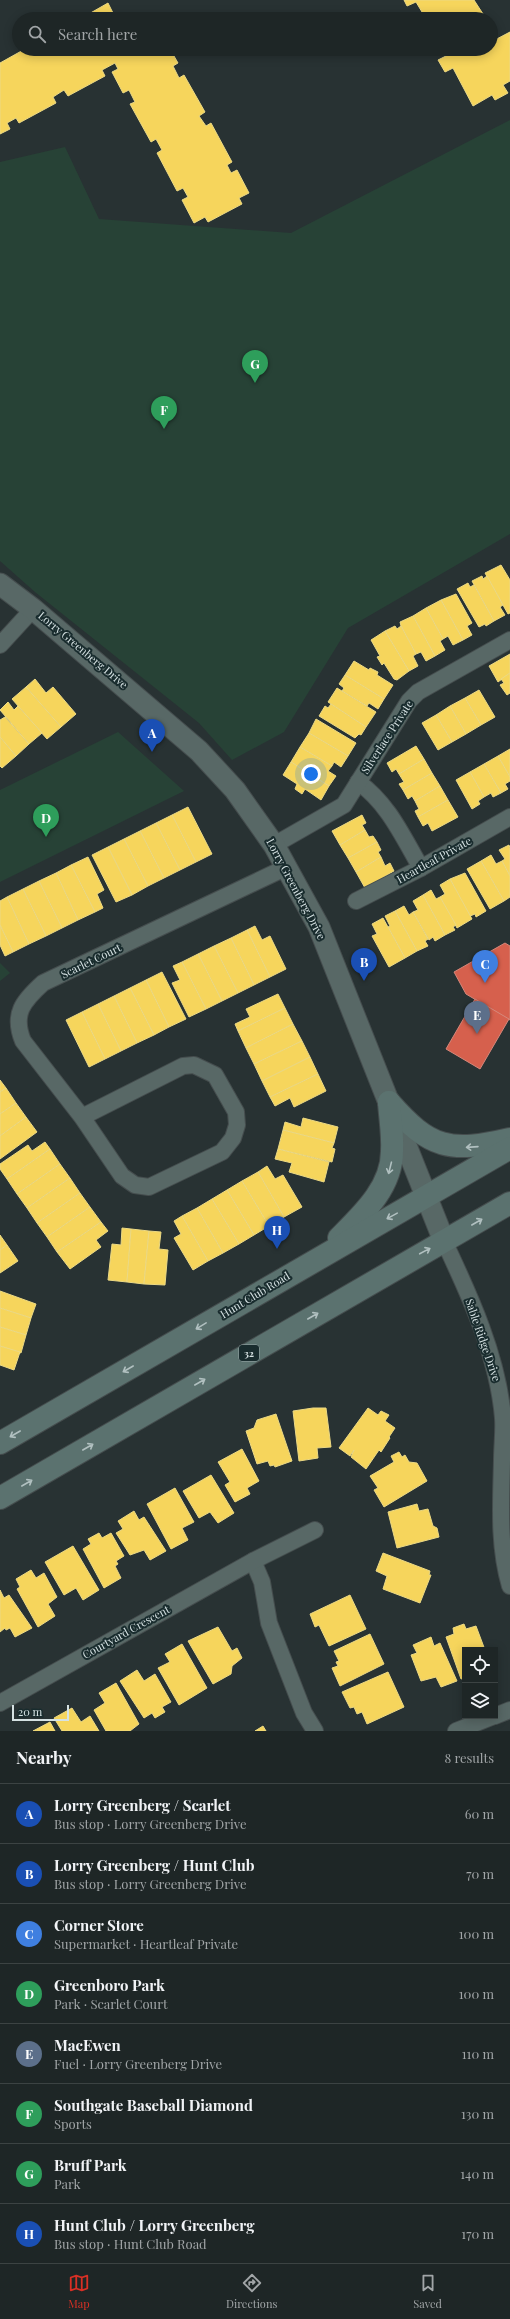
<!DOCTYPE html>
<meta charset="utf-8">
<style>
body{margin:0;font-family:"Playfair Display",serif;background:#262e2e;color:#f1f3f6}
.controls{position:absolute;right:12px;bottom:12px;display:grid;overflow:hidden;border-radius:0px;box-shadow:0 2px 10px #0003}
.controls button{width:36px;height:36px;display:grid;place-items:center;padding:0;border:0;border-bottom:1px solid #3c4343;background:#1e2626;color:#f1f3f6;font:20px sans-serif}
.scale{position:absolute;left:12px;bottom:10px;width:57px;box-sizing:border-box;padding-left:4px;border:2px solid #d6e2e3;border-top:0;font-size:11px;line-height:14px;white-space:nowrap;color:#d6e2e3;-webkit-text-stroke:3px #192c2e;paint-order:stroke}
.you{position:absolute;left:311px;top:774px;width:14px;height:14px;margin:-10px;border:3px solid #fff;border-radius:50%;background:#1a73e8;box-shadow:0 0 0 6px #1a73e833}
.badge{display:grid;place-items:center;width:26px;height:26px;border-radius:50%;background:#d93025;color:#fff;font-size:13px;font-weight:700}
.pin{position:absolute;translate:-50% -33px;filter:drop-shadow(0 1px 2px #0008)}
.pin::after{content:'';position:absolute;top:21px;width:14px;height:12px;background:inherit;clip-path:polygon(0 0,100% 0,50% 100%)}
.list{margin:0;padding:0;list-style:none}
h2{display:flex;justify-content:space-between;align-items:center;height:52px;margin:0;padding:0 16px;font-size:17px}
h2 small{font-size:13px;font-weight:400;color:#a1a5a7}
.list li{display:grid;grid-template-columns:26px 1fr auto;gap:12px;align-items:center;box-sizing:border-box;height:60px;padding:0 16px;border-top:1px solid #3c4343}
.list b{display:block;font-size:15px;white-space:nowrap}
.list p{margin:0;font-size:13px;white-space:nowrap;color:#a1a5a7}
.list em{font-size:13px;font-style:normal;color:#a1a5a7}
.icon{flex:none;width:22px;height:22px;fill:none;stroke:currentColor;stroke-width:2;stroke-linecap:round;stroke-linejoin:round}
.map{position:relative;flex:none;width:510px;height:1731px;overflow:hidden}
.search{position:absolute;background:#1e2626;box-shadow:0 2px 10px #0003;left:12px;right:12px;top:12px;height:44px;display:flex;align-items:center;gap:10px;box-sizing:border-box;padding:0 14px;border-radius:22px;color:#a1a5a7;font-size:15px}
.sheet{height:532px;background:#1e2626}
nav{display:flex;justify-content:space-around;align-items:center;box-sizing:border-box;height:56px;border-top:1px solid #3c4343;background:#1e2626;font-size:11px;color:#a1a5a7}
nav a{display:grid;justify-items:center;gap:2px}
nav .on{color:#d93025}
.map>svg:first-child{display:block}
.green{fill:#274236}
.homes{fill:#f6d55c;stroke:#ecd984}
.shops{fill:#d6604d;stroke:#d6877a}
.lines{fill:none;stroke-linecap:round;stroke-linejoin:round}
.minor-casing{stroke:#454d4e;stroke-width:18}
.tertiary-casing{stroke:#454d4e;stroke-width:23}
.primary-casing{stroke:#454d4e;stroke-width:24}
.minor{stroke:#586866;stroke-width:16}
.tertiary{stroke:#586866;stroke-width:21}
.primary{stroke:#5b726f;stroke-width:22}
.oneway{stroke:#b1c0c0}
.labels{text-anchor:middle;stroke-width:4;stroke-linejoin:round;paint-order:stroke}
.shield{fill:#192c2e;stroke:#9dabad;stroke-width:1}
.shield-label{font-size:10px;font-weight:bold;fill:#d6e2e3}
.street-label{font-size:11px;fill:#d6e2e3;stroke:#192c2e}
</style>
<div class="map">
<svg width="510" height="1731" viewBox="0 0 510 1731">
<rect width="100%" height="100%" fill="#283233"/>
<g class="green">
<polygon points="510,120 510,534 348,628 284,732 232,760 199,723 35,592 0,561 0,162 65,147 99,219 291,233"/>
<polygon points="118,732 184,791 0,882 0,790"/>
<polygon points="0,963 10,973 0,981"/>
</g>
<g class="homes">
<polygon points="404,0 474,0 485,17 422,19 425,17 416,2 407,6"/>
<polygon points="108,3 116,19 89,19 87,15"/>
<polygon points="510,32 510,81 503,85 508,93 495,100 492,95 473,106 453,68 445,72 438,60 446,56 442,49 491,49 491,42"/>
<polygon points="25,49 29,54 38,49 170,49 178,63 173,66 179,78 184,75 205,112 199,116 206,126 211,123 232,162 227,165 231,173 237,170 249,193 239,198 242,204 208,222 205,217 194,223 182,200 188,197 183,188 177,191 157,153 162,150 156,139 151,142 130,104 135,102 129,90 123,93 112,72 118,69 115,63 102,70 105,76 68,96 64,90 53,97 56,103 19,123 16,118 7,123 10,129 0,134 0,63"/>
<polygon points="501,565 510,580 510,613 508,614 485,573"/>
<polygon points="482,576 483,579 487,576 503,605 500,607 505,615 494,621 472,581"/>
<polygon points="468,583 470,587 474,585 494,621 486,626 485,624 479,627 457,589"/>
<polygon points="456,594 472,623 467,626 472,635 463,640 441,600"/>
<polygon points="441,600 463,640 453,645 448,636 443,639 426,608"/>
<polygon points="426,608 443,639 440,641 445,650 435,656 413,616"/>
<polygon points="413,616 435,656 426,661 421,652 416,654 401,626 400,622"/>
<polygon points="395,626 397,629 401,626 416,654 413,656 418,666 409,671 385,631"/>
<polygon points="385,631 409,671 397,680 394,679 384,663 382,665 377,657 380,656 371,640"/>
<polygon points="510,654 510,673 498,682 489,666"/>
<polygon points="354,661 369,670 370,668 378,672 377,675 393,685 384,699 345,675"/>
<polygon points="510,673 510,693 507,695 500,685 504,683 501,679"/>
<polygon points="345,675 384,699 378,709 369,703 367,706 342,691 344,688 339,684"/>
<polygon points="35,679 46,693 53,687 76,714 61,727 26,687"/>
<polygon points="26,687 61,727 47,739 12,699"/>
<polygon points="337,688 376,712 366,727 328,702"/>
<polygon points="479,690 495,717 481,725 465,698"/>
<polygon points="465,698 481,725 466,734 450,706"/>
<polygon points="8,702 14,710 18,706 42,733 29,744 0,710"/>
<polygon points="331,704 366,727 361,735 359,734 355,738 319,716 325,706 328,708"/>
<polygon points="450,706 466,734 452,742 436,715"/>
<polygon points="436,715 452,742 438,750 422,723"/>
<polygon points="5,717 29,744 16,756 0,737 0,720"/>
<polygon points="316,719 356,743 348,756 309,733"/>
<polygon points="309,733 348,756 341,767 334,762 332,766 300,747"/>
<polygon points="0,737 16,756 2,768 0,766"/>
<polygon points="416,746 424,759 399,774 396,769 392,772 387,763"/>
<polygon points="300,747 332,766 328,771 336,776 329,786 291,762"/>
<polygon points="510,749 510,777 498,756"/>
<polygon points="498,756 510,777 510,781 505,784 508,789 501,793 484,764"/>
<polygon points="424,759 432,773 403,790 399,784 404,782 399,774"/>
<polygon points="291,762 329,786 321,800 305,789 302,794 295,789 297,784 283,775"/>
<polygon points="484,764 501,793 493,797 491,793 484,797 470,772"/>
<polygon points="470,772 484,797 478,801 480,804 472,809 456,780"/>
<polygon points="432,773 440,786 415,801 412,796 408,799 403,790"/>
<polygon points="440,786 448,800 418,817 415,811 419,809 415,801"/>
<polygon points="448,800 458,817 432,831 428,823 423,826 418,817"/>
<polygon points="188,807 212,854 196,862 172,815"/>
<polygon points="172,815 196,862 180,870 156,823"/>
<polygon points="362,815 366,823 362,825 365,830 340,845 332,831"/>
<polygon points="156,823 180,870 164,878 140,831"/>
<polygon points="365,830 369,837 373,836 377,842 348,858 340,845"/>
<polygon points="140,831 164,878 148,886 124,839"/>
<polygon points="124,839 148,886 132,895 108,847"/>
<polygon points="377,842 381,850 378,852 381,857 356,872 348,858"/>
<polygon points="509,845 510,848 510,876 502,861 505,859 499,850"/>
<polygon points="108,847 132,895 116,902 92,855"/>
<polygon points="491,855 496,864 502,861 510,876 510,897 504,901 481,861"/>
<polygon points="88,857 104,890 97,894 103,908 95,912 71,865"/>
<polygon points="381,857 385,866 390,863 394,871 365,888 356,872"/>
<polygon points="481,861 504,901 490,909 467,869"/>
<polygon points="71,865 95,912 78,920 56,873"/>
<polygon points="56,873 78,920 62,928 39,881"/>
<polygon points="465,873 486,911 476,917 475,914 470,916 450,879"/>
<polygon points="450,879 472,919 457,928 440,897 445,894 440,885"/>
<polygon points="39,881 62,928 46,936 23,889"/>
<polygon points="23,889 46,936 29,944 7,897"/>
<polygon points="431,890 436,899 440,897 456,925 453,927 455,930 445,935 423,895"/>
<polygon points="423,895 445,935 435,941 433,937 429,940 413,912 418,910 413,901"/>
<polygon points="7,897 29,944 13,952 0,925 0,901"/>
<polygon points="404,906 409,915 413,912 428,939 425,941 428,946 417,951 395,911"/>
<polygon points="395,911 417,951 405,958 388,927 390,926 385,916"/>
<polygon points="383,918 405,958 389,967 372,936 377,934 372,924"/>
<polygon points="0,925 13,952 5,956 0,945"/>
<polygon points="255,926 262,940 270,936 286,969 270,977 247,930"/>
<polygon points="247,930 270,977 254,985 231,938"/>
<polygon points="231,938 254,985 238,993 214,946"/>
<polygon points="214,946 238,993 222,1001 198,954"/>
<polygon points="198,954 222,1001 206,1009 182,962"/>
<polygon points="182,962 206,1009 189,1017 172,983 180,980 173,966"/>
<polygon points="162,972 186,1019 169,1027 146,980"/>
<polygon points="146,980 169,1027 154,1035 130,988"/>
<polygon points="130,988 154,1035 137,1043 114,996"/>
<polygon points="278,994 285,1008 238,1031 235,1024 250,1017 246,1009"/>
<polygon points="114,996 137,1043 121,1051 98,1004"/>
<polygon points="98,1004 121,1051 105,1059 82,1012"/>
<polygon points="285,1008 293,1024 246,1048 238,1031"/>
<polygon points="82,1012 105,1059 89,1067 66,1020"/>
<polygon points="293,1024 302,1041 254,1064 246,1048"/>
<polygon points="302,1041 310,1057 262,1081 254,1064"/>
<polygon points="310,1057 318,1074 270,1097 262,1081"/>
<polygon points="318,1074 326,1091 294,1107 290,1098 275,1106 270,1097"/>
<polygon points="0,1080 6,1088 0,1092"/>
<polygon points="6,1088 16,1103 0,1114 0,1092"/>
<polygon points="16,1103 26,1117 0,1136 0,1114"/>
<polygon points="26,1117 37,1132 0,1159 0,1136"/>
<polygon points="303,1118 338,1127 334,1143 283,1130 285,1122 301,1127"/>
<polygon points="283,1130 334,1143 332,1148 335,1149 332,1162 278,1149"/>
<polygon points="45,1142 50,1149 7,1179 0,1169 0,1164 28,1145 32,1151"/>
<polygon points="50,1149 60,1164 17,1194 7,1179"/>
<polygon points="278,1149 329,1162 324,1182 289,1172 292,1163 275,1159"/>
<polygon points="60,1164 70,1178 27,1208 17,1194"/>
<polygon points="267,1166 275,1179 283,1175 302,1207 284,1217 258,1172"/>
<polygon points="258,1172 284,1217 269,1226 242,1181"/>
<polygon points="70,1178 80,1193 37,1223 27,1208"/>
<polygon points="242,1181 269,1226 254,1235 227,1190"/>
<polygon points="227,1190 254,1235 239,1244 212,1199"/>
<polygon points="80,1193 90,1207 47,1237 37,1223"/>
<polygon points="212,1199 239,1244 223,1253 197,1208"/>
<polygon points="90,1207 101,1222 57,1252 47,1237"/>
<polygon points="197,1208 223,1253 208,1261 182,1216"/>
<polygon points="182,1216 208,1261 193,1270 174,1238 181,1234 174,1221"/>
<polygon points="101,1222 108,1231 96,1240 101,1247 70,1269 57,1252"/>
<polygon points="122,1228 131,1229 127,1282 108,1280 112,1244 121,1245"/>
<polygon points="131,1229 149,1231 144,1284 127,1282"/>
<polygon points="149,1231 161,1232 159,1249 168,1250 165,1285 144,1284"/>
<polygon points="0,1235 7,1245 0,1250"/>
<polygon points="7,1245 18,1261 0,1273 0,1250"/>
<polygon points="0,1291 36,1304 31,1318 0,1308"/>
<polygon points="0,1308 31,1318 26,1335 0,1327"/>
<polygon points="0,1327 26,1335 21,1353 0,1346"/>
<polygon points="0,1346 20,1352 14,1370 0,1365"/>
<polygon points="313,1408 326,1408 331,1447 317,1448 318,1458 299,1461 293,1411"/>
<polygon points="368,1408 378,1415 381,1411 389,1415 385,1421 395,1428 389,1437 390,1438 381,1452 379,1450 366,1469 351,1457 354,1450 350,1456 339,1448"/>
<polygon points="276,1414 292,1461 275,1467 274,1465 270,1466 268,1461 257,1464 246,1431 254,1428 257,1420"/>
<polygon points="242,1449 259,1481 247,1488 250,1494 235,1502 225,1485 230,1482 218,1462"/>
<polygon points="399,1452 402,1457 405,1455 409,1462 417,1463 427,1481 384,1507 374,1490 378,1488 370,1476 394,1462 391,1456"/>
<polygon points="211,1475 234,1513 218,1523 210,1512 199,1518 183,1491"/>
<polygon points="175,1488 194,1522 182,1528 188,1540 171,1549 147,1504"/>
<polygon points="417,1504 419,1511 428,1509 433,1526 437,1528 439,1537 397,1548 388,1512"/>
<polygon points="134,1511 139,1520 144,1517 166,1551 150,1560 144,1550 130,1555 116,1533 123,1529 118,1521"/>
<polygon points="99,1533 102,1538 111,1533 124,1556 116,1561 118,1564 115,1566 121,1578 104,1588 83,1549 91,1544 88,1539"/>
<polygon points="73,1546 99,1590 83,1600 76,1588 64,1595 45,1562"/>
<polygon points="383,1553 430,1571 429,1575 431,1575 420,1603 383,1589 387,1576 376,1571"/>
<polygon points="31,1570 36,1578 44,1573 57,1597 48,1604 55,1616 38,1627 17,1589 20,1587 16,1579"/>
<polygon points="0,1590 4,1598 9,1595 32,1628 15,1637 10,1628 6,1630 5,1628 0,1632"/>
<polygon points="350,1595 366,1629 329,1646 319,1625 315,1627 310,1614"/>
<polygon points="464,1624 466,1629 476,1626 485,1650 465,1650 465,1678 461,1679 446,1637 454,1634 453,1628"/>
<polygon points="218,1627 232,1651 237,1648 242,1658 232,1666 231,1674 213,1684 188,1641"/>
<polygon points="370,1634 384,1664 340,1686 332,1668 338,1666 336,1662 339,1661 334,1651"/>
<polygon points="431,1637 434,1646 440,1643 457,1681 441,1687 436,1677 421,1681 411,1655 417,1653 413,1645"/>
<polygon points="182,1644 207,1688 179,1705 158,1668 170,1662 165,1654"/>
<polygon points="137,1670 144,1681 155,1674 171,1702 162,1707 165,1712 155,1718 152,1713 144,1718 120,1681"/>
<polygon points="388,1672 404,1707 367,1724 362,1712 357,1714 354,1707 350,1708 342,1692"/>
<polygon points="116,1683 139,1724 130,1731 106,1731 94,1710 105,1703 99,1693"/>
<polygon points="72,1708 81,1722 90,1716 99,1731 62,1731 54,1718"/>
<polygon points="50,1722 55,1731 33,1731"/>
<polygon points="263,1726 266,1731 255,1731"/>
</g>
<g class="shops">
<polygon points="505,943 510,946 510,1020 466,994 454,972"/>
<polygon points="475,999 509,1019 480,1069 446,1049"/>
</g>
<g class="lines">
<g class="minor-casing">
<g id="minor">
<polyline points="0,645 33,609"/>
<path d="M358,782C388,803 403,837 421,868"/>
<polyline points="274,845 344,805 409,701 418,692 510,640"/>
<polyline points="356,901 421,868 510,817"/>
<path d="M82,1117L183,1066L194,1065L215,1075L236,1112L237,1125L233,1138L222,1152L149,1187L135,1185L122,1176L82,1117L23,1041C12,1014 23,1001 43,983L287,867"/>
<path d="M444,1241C470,1296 498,1357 503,1418C504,1432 502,1446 502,1460C501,1503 498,1545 510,1586"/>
<polyline points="253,1561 262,1582 269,1623 304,1713 315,1731"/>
<polyline points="0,1703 253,1561 315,1530"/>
<polyline points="495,1716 510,1710"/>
<polyline points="456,1731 494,1716"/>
</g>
</g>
<g class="tertiary-casing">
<polyline id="tertiary" points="0,584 33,609 199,751 235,790 274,845 319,927 444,1241"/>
</g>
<g class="primary-casing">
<g id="primary">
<path d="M389,1102C430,1149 450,1153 510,1139"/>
<path d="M339,1238C363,1214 392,1187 392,1151C393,1135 390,1118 389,1102"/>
<polyline points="0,1443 510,1148"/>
<polyline points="0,1498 510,1203"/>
</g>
</g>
<use href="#minor" class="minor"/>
<use href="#tertiary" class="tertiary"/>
<use href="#primary" class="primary"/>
</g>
<defs><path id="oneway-shaft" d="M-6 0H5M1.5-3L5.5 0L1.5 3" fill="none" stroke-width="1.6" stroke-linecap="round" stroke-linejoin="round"/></defs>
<g class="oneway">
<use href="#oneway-shaft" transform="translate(472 1147) rotate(176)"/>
<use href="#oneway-shaft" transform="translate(390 1168) rotate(104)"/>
<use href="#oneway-shaft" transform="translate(392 1216) rotate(151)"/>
<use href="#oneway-shaft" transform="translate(477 1222) rotate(-30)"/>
<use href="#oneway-shaft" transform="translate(425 1251) rotate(-28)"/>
<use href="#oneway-shaft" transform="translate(313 1316) rotate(-30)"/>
<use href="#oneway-shaft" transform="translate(201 1326) rotate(149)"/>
<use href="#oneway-shaft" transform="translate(128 1369) rotate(150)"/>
<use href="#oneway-shaft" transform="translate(200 1382) rotate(-30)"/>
<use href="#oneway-shaft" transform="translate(15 1434) rotate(150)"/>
<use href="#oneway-shaft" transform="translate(88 1447) rotate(-30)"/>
<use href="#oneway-shaft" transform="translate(27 1483) rotate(-30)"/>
</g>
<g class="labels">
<rect class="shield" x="239" y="1345" width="20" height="16" rx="3"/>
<g class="shield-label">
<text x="249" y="1357">32</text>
</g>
<g class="street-label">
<text transform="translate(83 650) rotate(40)" y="4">Lorry Greenberg Drive</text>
<text transform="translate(387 737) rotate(-57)" y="4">Silverlace Private</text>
<text transform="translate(434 860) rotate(-29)" y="4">Heartleaf Private</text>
<text transform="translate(296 889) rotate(62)" y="4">Lorry Greenberg Drive</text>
<text transform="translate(91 961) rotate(-26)" y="4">Scarlet Court</text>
<text transform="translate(255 1295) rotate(-31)" y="4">Hunt Club Road</text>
<text transform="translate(483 1340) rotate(71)" y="4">Sable Ridge Drive</text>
<text transform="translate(126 1632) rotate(-29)" y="4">Courtyard Crescent</text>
</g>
</g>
</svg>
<div class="controls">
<button><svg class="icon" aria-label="locate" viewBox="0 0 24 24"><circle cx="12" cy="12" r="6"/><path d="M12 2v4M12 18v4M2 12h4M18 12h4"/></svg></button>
<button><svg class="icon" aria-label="layers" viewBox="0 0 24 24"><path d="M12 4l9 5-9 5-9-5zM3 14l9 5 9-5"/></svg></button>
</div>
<div class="scale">20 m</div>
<div class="you"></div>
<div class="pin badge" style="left:152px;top:752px;background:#1a4fb4">A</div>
<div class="pin badge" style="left:364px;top:981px;background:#1a4fb4">B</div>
<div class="pin badge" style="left:485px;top:983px;background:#3f7fe0">C</div>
<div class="pin badge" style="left:46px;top:837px;background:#2e9e5b">D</div>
<div class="pin badge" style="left:477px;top:1034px;background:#5c6f8a">E</div>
<div class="pin badge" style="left:164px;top:429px;background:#2e9e5b">F</div>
<div class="pin badge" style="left:255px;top:383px;background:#2e9e5b">G</div>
<div class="pin badge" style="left:277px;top:1249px;background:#1a4fb4">H</div>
<div class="search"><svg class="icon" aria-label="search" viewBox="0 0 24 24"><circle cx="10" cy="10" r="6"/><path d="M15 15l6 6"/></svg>Search here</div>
</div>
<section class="sheet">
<h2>Nearby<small>8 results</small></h2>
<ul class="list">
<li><span class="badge" style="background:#1a4fb4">A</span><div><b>Lorry Greenberg / Scarlet</b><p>Bus stop · Lorry Greenberg Drive</p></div><em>60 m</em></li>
<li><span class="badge" style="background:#1a4fb4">B</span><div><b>Lorry Greenberg / Hunt Club</b><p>Bus stop · Lorry Greenberg Drive</p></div><em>70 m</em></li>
<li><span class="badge" style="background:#3f7fe0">C</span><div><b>Corner Store</b><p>Supermarket · Heartleaf Private</p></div><em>100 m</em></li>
<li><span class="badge" style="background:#2e9e5b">D</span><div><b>Greenboro Park</b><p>Park · Scarlet Court</p></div><em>100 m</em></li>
<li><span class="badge" style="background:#5c6f8a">E</span><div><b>MacEwen</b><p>Fuel · Lorry Greenberg Drive</p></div><em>110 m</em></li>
<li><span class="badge" style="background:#2e9e5b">F</span><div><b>Southgate Baseball Diamond</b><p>Sports</p></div><em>130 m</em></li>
<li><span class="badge" style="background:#2e9e5b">G</span><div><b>Bruff Park</b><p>Park</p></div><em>140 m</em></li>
<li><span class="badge" style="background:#1a4fb4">H</span><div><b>Hunt Club / Lorry Greenberg</b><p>Bus stop · Hunt Club Road</p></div><em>170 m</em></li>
</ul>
</section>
<nav>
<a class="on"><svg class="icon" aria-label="map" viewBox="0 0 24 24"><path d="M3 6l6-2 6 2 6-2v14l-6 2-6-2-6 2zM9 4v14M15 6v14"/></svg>Map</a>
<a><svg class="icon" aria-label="directions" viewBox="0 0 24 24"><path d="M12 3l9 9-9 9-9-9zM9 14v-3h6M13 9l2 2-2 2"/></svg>Directions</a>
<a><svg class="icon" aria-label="saved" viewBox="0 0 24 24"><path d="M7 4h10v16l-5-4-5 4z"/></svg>Saved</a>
</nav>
